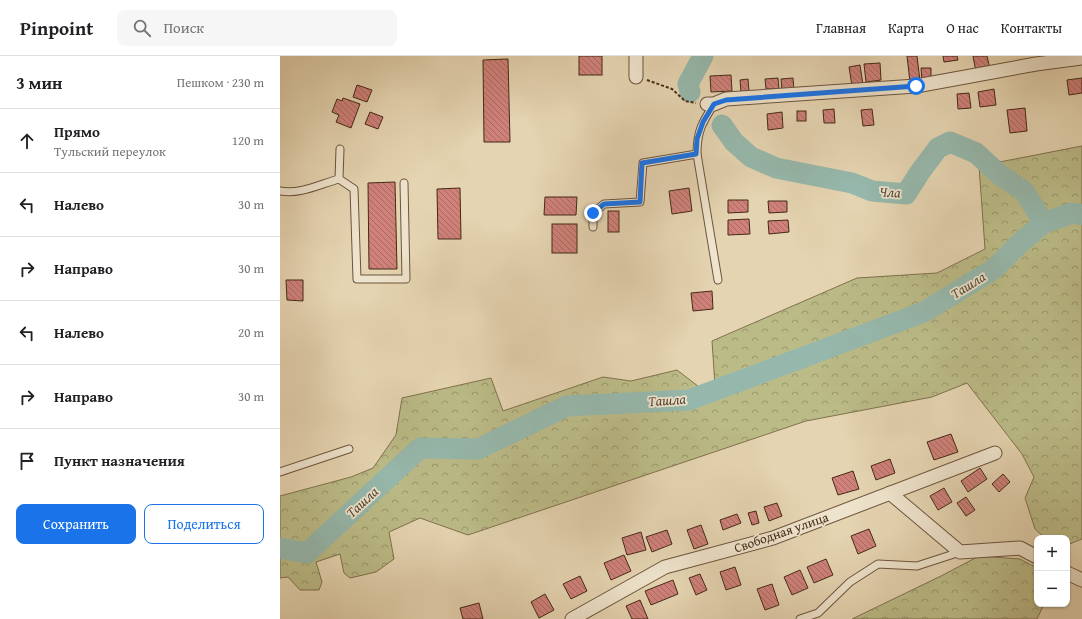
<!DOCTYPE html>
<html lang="ru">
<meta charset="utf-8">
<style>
body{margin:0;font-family:"Gentium Book Plus",serif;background:#f6f6f6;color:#202124}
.controls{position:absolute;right:12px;bottom:12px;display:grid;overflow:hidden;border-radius:8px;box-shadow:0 1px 3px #0004}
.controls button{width:36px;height:36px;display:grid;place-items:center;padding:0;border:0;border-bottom:1px solid #e0e0e0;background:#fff;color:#202124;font:20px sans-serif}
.stop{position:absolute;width:12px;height:12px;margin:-9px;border:3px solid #1a73e8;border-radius:50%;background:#fff}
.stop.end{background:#1a73e8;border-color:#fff;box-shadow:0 1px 4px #0008}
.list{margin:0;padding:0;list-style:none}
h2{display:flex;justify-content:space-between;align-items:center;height:52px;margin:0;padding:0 16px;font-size:17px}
h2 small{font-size:13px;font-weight:400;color:#757577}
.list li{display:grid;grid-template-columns:26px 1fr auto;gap:12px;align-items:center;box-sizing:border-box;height:64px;padding:0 16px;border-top:1px solid #e0e0e0}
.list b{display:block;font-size:15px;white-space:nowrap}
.list p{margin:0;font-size:13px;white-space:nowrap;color:#757577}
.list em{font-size:13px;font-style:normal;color:#757577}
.actions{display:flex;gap:8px;padding:12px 16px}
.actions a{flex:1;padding:9px 0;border:1px solid #1a73e8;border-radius:8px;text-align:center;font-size:14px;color:#1a73e8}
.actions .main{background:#1a73e8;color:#fff}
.icon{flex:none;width:22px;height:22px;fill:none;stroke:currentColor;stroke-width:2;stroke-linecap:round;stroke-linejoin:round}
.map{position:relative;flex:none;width:802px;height:563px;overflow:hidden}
header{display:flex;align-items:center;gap:24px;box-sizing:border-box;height:56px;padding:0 20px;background:#fff;border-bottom:1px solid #e0e0e0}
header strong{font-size:19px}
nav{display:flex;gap:22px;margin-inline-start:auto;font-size:14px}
.search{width:280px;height:36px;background:#f6f6f6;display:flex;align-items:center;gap:10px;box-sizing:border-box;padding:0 14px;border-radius:8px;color:#757577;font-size:15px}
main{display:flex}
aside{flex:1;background:#fff}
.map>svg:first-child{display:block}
.forest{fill:url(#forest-crowns);stroke:#80724e}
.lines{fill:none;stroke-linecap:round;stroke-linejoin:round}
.river{stroke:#96b8ac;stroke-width:21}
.building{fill:url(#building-back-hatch);stroke:#452916}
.service-casing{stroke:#6d543d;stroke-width:9}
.minor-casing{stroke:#6d543d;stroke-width:15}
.path{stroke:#452916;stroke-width:2;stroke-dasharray:3 2;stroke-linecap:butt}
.service{stroke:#eee3cc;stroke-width:7}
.minor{stroke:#eee3cc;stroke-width:13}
.route{stroke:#1a73e8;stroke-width:5}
.labels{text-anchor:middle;stroke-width:3.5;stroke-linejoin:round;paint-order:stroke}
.street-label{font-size:13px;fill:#452916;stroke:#eee3cc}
.water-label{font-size:14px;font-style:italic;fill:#554634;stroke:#eee3cc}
</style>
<header>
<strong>Pinpoint</strong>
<div class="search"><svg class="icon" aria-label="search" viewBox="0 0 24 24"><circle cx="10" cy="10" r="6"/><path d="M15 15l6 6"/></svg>Поиск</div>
<nav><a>Главная</a><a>Карта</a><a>О нас</a><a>Контакты</a></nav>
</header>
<main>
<aside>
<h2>3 мин<small>Пешком · 230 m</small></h2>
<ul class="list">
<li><svg class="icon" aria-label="ahead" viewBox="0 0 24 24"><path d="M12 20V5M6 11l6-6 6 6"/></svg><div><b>Прямо</b><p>Тульский переулок</p></div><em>120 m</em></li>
<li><svg class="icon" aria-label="left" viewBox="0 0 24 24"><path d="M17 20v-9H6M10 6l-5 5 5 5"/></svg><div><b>Налево</b></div><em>30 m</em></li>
<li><svg class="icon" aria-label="right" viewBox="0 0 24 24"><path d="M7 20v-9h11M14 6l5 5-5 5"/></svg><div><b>Направо</b></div><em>30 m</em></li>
<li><svg class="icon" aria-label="left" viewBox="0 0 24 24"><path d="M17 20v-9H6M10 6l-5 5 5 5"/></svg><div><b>Налево</b></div><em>20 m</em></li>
<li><svg class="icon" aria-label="right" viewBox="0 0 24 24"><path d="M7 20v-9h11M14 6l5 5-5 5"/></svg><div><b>Направо</b></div><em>30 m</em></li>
<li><svg class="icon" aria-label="arrive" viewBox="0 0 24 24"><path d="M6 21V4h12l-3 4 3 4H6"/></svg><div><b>Пункт назначения</b></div></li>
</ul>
<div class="actions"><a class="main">Сохранить</a><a>Поделиться</a></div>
</aside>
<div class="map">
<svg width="802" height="563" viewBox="0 0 802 563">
<defs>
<pattern id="forest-crowns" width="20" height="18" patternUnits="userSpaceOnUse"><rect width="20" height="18" fill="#bbbb87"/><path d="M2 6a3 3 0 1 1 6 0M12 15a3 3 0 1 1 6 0" fill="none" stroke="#9a986d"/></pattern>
<pattern id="building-back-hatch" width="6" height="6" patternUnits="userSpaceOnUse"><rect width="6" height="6" fill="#cf817a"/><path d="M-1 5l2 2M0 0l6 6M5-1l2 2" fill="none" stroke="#aa6a63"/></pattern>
</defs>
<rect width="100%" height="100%" fill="#e5d4b1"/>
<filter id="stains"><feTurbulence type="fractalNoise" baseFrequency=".005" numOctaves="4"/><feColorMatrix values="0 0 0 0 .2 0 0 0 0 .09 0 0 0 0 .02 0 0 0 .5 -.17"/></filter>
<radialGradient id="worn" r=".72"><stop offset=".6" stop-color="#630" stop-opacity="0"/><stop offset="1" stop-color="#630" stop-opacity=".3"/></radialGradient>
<g class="forest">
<polygon points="802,90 802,483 787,489 787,482 765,482 755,473 745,442 754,421 742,398 687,327 652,341 526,365 188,479 140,462 109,476 114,503 96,516 70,522 64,517 60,498 36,506 42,526 39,534 20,534 8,521 0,522 0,440 71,421 93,412 116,379 122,342 211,322 223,355 323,321 351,325 397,314 436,344 432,285 577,222 657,217 705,193 699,110"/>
<polygon points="699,500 740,503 757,512 757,548 764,548 757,563 572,563 661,520"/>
</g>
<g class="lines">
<g class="river">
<polyline points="410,36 408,28 423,0"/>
<polyline points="442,69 454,86 471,101 496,112 572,127 592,135 626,138 640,116 658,92 670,86 696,97 720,119 744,135 764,167"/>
<polyline points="0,492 27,497 140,392 198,393 287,350 409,344 644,256 714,213 739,188 764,167 792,157 802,159"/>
</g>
</g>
<g class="building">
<rect x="299" y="0" width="23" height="19"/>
<polygon points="627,0 637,0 640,25 630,26"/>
<polygon points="663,0 677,0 678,4 664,6"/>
<polygon points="693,0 707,0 710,13 696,16"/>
<polygon points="228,3 230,86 204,86 203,4"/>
<polygon points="600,7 601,24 586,26 584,8"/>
<polygon points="580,9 583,29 572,30 569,11"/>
<polygon points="641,12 651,12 651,26 642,26"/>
<polygon points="451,19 452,35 431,36 430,20"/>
<polygon points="498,22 499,33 486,33 485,23"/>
<polygon points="513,22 514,34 502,35 501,23"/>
<polygon points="802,22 802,37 789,39 787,24"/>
<polygon points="468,23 469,35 461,36 460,24"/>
<polygon points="77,29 92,34 87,46 73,41"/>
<polygon points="714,33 716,49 700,51 698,36"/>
<polygon points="689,37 691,52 678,53 677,38"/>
<polygon points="63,42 80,48 71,72 56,66 59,59 52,56 57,43 62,45"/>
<polygon points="745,52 747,75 730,77 727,54"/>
<polygon points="554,53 555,67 544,67 543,54"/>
<polygon points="592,53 594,69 583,70 581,54"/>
<rect x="517" y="55" width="9" height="10"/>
<polygon points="90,56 103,61 98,73 85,68"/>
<polygon points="502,56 503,72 488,74 487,58"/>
<polygon points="115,126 117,213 89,213 88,127"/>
<polygon points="180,132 181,183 158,183 157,133"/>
<polygon points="409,132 412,155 392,158 389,135"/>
<polygon points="265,141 297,141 296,159 264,159"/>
<polygon points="448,144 468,144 468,156 448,157"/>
<polygon points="488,145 507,145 507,156 489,157"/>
<rect x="328" y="155" width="11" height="21"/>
<polygon points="469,163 470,178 448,179 448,164"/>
<polygon points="508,164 509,176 489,178 488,165"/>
<rect x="272" y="168" width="25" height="29"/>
<polygon points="6,224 23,224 23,245 7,244"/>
<polygon points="432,235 433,253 413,255 411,237"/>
<polygon points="671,378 678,396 654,404 647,386"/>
<polygon points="610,403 615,417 596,424 591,410"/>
<polygon points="700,412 707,423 688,436 681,425"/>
<polygon points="573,415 579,433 558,439 552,422"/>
<polygon points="723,418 730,426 719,436 712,428"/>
<polygon points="664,432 672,446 658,454 650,440"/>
<polygon points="686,441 695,454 686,460 677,447"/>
<polygon points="497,447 502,460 489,465 484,451"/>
<polygon points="476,455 479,467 472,469 468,457"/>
<polygon points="457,458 461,467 443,474 440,464"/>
<polygon points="421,469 428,488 414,493 407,474"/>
<polygon points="589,473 596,490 578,498 571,480"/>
<polygon points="387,474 392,488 372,496 366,481"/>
<polygon points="361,476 366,494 347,499 342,482"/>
<polygon points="344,499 351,515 331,524 324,507"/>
<polygon points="546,503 553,519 534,527 527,511"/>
<polygon points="455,511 461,529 446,534 440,516"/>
<polygon points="520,514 528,532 512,539 504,521"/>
<polygon points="420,518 427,534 416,539 409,522"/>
<polygon points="300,520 307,535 291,543 283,528"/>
<polygon points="393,524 398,538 371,549 365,535"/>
<polygon points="492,528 499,549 485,554 477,533"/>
<polygon points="265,538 274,554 259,562 251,546"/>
<polygon points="360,544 368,563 352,563 346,550"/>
<polygon points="199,547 203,563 183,563 180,552"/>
</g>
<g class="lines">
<g class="service-casing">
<g id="service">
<path d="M434,48C422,67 417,75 417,98L438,224"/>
<polyline points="59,123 74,133 77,223 126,223 124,127"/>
<path d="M0,135C20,139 40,128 59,123L60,93"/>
<polyline points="313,171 313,157 324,148 360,146 363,107 417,98"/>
<polyline points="0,416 69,393"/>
<polyline points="520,563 538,557 570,526 598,508 637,510 680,496"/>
</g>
</g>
<g class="minor-casing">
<g id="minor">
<polyline points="356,21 356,0"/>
<polyline points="427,48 434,48 446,43 636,30 756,8 802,2"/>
<polyline points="610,437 680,496 740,492 757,501"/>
<polyline points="787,517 802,524"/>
<polyline points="292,563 385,511 493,482 715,397"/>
</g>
</g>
<polyline class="path" points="367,24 392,33 405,45 416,47"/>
<use href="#service" class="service"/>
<use href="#minor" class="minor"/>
</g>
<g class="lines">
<polyline class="route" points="313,157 324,148 360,146 362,107 416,98 417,83 423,66 434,48 446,44 636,30"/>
</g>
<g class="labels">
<g class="street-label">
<text transform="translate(501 476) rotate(-19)" y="5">Свободная улица</text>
</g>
<g class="water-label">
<text transform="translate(610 136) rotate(3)" y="5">Чла</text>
<text transform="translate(688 229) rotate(-32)" y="5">Ташла</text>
<text transform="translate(387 344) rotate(-4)" y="5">Ташла</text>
<text transform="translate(82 446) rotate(-43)" y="5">Ташла</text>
</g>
</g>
<rect width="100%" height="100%" filter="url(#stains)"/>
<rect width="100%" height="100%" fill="url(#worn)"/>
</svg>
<div class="controls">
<button>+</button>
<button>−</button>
</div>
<div class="stop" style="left:636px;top:30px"></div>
<div class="stop end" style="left:313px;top:157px"></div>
</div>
</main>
